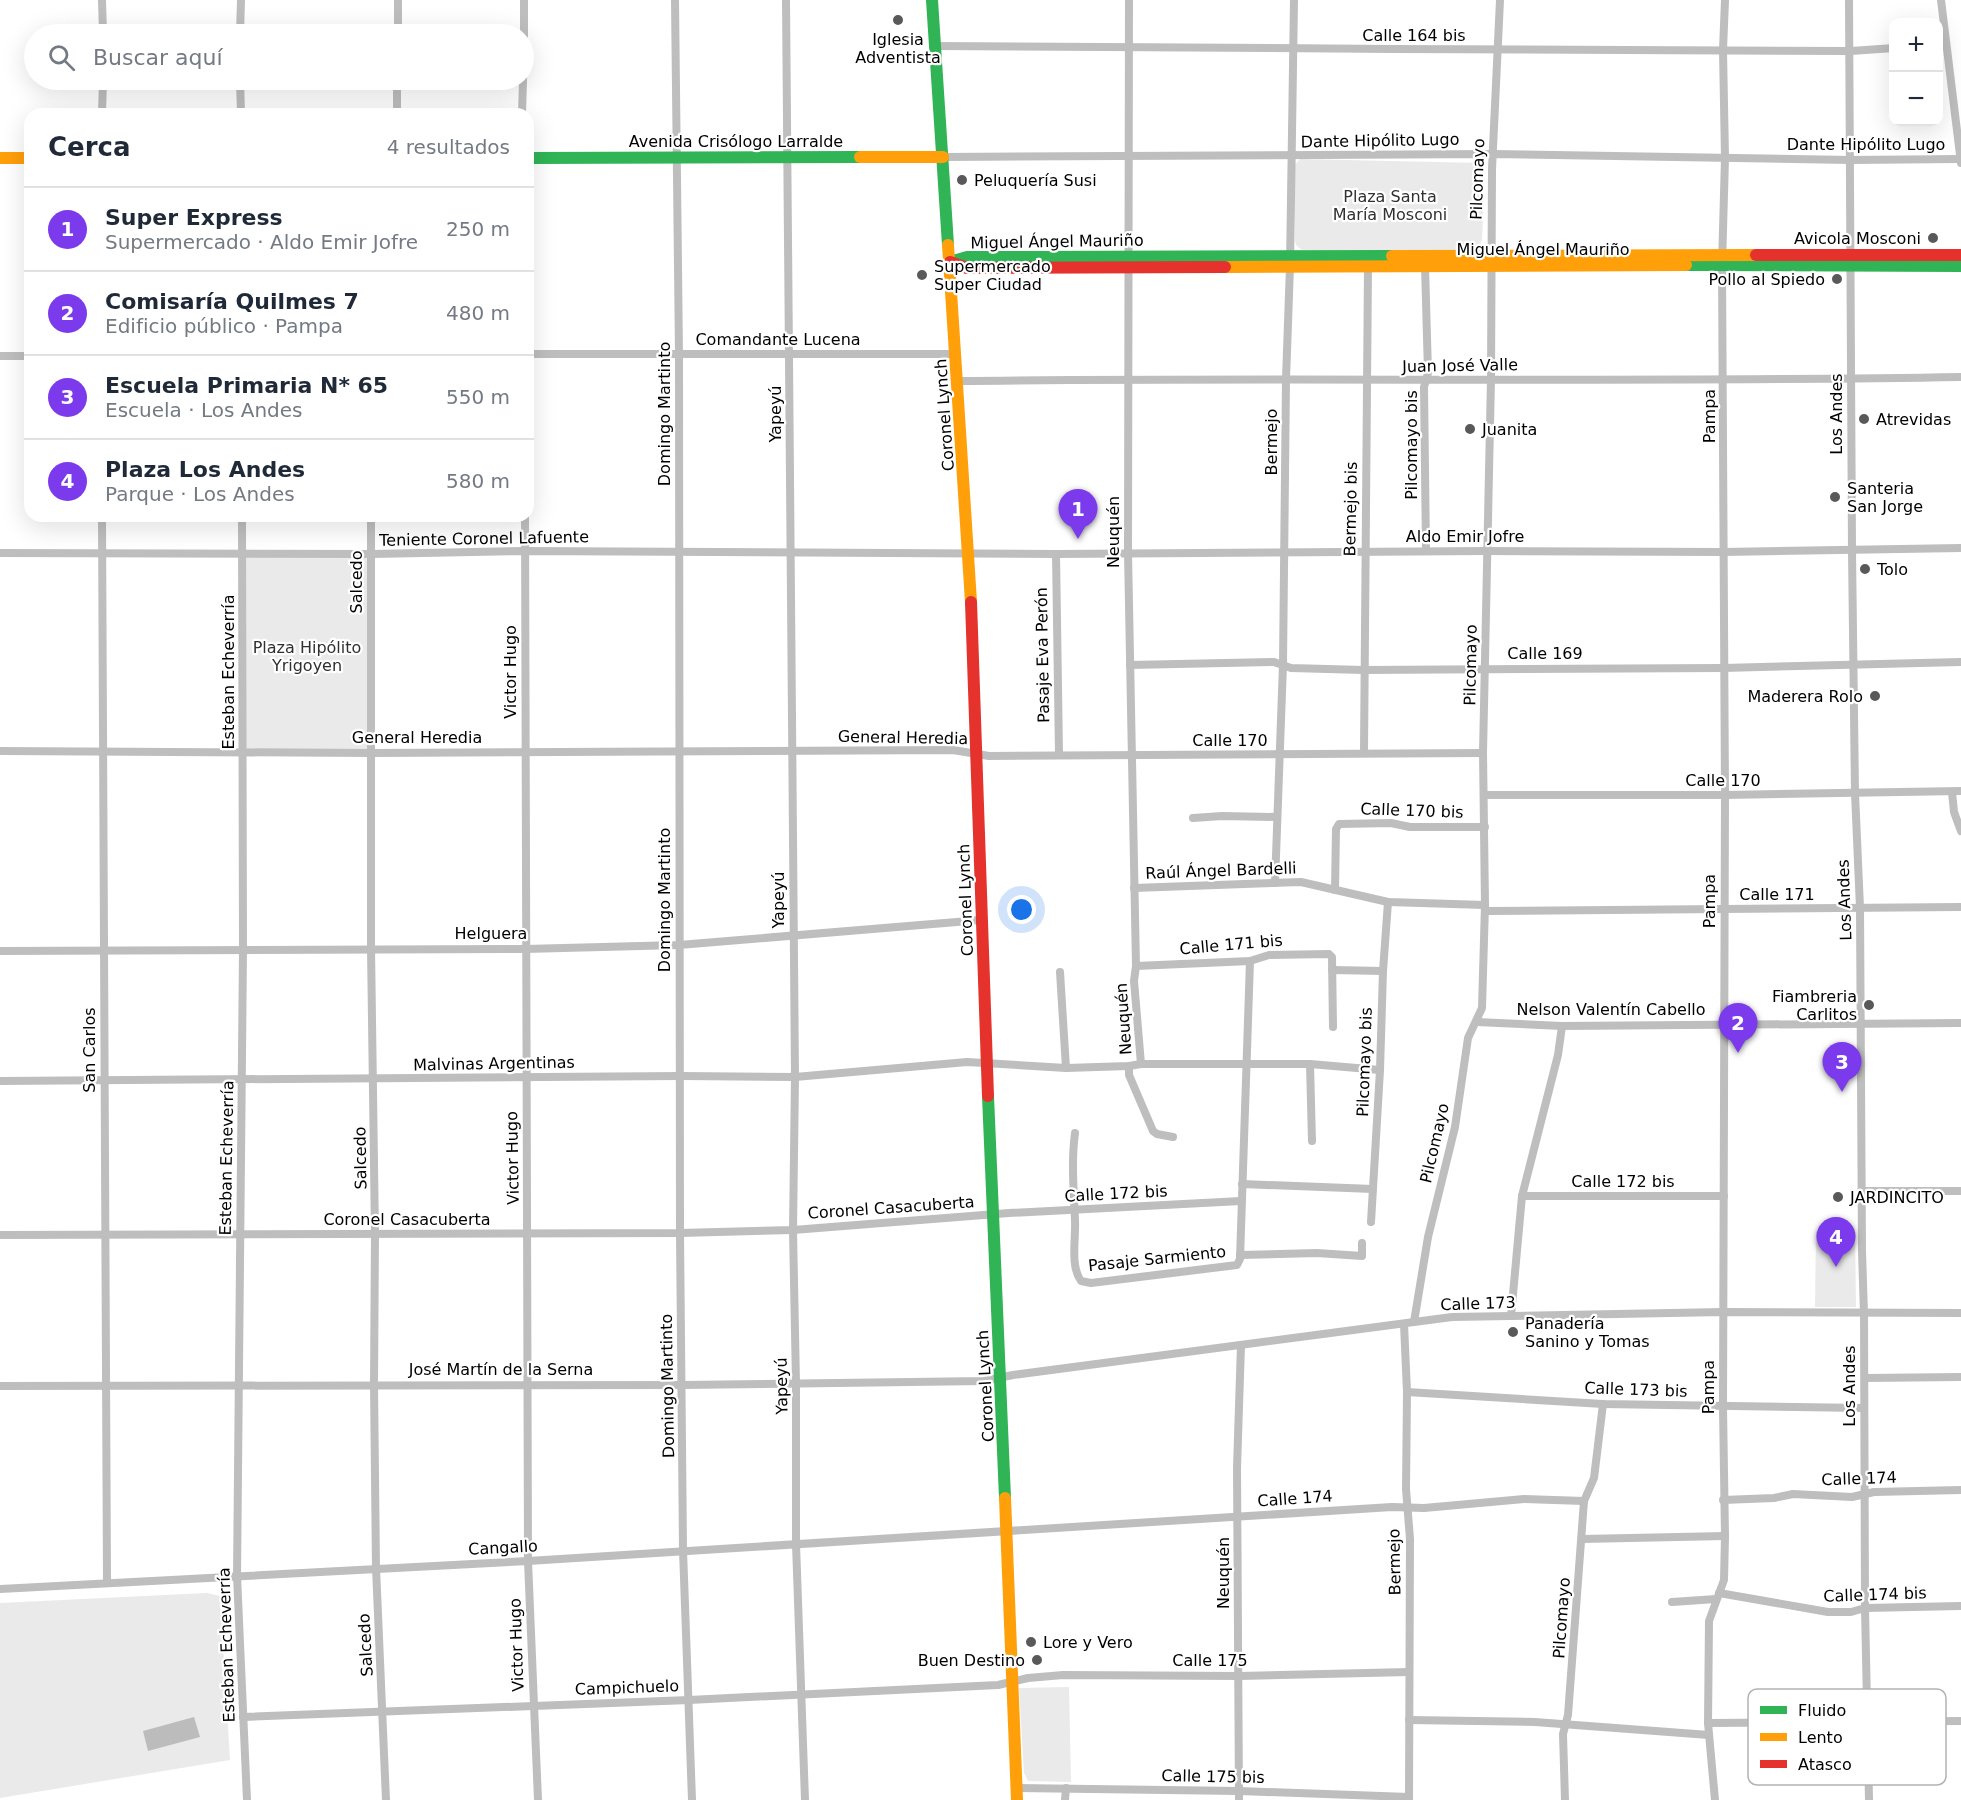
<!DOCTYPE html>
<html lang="es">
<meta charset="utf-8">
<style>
body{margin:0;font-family:"DejaVu Sans",sans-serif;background:#f2f2f3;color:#1f2937}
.controls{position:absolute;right:18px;top:18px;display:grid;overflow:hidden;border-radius:12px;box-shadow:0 6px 24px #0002}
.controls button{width:54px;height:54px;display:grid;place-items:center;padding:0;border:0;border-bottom:2px solid #e0e1e3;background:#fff;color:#1f2937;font:30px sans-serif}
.you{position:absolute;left:1022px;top:910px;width:21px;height:21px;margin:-15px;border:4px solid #fff;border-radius:50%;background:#1a73e8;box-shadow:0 0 0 9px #1a73e833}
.badge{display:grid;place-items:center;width:39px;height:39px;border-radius:50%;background:#7c3aed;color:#fff;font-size:20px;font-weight:700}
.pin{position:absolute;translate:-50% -50px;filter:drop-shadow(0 2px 3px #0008)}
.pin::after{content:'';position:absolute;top:32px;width:21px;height:18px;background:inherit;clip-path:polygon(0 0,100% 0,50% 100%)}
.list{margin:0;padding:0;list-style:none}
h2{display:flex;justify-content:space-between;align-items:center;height:78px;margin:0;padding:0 24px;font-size:26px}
h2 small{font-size:20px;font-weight:400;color:#747a83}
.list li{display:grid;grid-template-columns:39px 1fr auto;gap:18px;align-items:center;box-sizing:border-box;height:84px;padding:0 24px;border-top:2px solid #e0e1e3}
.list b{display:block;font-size:22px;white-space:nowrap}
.list p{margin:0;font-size:20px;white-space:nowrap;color:#747a83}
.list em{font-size:20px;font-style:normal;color:#747a83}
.icon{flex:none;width:33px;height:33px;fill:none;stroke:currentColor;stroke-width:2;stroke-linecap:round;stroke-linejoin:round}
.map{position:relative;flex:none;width:1961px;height:1800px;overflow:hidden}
.search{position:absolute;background:#fff;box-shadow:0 6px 24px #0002;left:24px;top:24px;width:510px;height:66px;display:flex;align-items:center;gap:15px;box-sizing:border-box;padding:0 21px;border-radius:33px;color:#747a83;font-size:22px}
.panel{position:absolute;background:#fff;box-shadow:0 6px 24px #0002;left:24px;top:108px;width:510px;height:414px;border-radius:18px}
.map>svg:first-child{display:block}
.green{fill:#eaeaea}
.water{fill:#bcbcbc}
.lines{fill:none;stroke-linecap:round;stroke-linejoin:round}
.street{stroke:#bebebe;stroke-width:8}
.fast{stroke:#30b455;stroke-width:12}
.slow{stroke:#ff9f0a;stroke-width:12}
.jam{stroke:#e5322d;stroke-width:12}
.poi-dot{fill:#595959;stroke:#fff;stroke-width:2}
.labels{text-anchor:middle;stroke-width:4.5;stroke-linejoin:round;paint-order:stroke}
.street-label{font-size:16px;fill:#000;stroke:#fff}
.poi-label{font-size:16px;fill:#000;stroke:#fff;text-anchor:start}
.park-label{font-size:16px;fill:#303030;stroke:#fff}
.key{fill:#fff;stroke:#b2b2b2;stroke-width:1.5}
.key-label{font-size:16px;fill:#000}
</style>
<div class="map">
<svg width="1961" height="1800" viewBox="0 0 1961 1800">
<rect width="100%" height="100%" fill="#fff"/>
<g class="green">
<polygon points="1300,159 1481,163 1485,167 1482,240 1478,247 1472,251 1302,250 1296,245 1295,241 1295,165"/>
<polygon points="242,554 372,554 371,753 243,752"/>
<polygon points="1855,1229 1856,1307 1815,1307 1816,1231"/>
<polygon points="207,1593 220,1596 230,1760 0,1798 0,1603"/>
<polygon points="1069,1687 1071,1782 1028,1781 1024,1773 1019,1688"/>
</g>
<polygon class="water" points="194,1717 200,1737 148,1751 143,1731"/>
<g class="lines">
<g class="street">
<polyline points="102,0 103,34"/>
<polyline points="675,0 679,355 680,1233 683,1550 692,1800"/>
<polyline points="786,0 795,1077 793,1230 796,1383 796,1544 805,1800"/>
<polyline points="1129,0 1128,553 1136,966 1134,981 1141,1064"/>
<polyline points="1849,0 1852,551 1855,793 1860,908 1862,1251 1864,1314 1865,1608 1869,1800"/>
<polyline points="1941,0 1961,163"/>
<polyline points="240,34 241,0"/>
<polyline points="398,34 398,0"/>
<polyline points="524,36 524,0"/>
<path d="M935,46C1241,49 1545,49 1851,51L1894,48"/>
<polyline points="240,80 241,114"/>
<polyline points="102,114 103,80"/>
<polyline points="397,114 397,80"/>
<polyline points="522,114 523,80"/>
<polyline points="943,157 1492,154 1851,160 1960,159"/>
<polyline points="1425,266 1428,373 1424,387 1426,551"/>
<polyline points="528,354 956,354"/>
<polyline points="0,356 30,356"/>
<path d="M958,381C1293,377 1627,383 1961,377"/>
<polyline points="102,516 107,1583"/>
<polyline points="242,516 243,950 237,1576 247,1800"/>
<polyline points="371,516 371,948 375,1235 374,1384 376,1568 386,1800"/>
<polyline points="525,516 528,1561 538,1800"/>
<polyline points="0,553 372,554 525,551 1056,554 1487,551 1724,552 1961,548"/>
<polyline points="1056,554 1059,755"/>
<polyline points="1130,665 1274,662 1291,668 1363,670 1723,668 1961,662"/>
<polyline points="0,751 371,753 953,750 989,756 1483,753"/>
<polyline points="1364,752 1368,266"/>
<polyline points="1952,792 1954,812 1961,831"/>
<polyline points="1484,795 1725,795 1961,791"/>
<polyline points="1193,818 1222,816 1277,817"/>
<polyline points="1275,883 1283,665 1286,379 1290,266 1294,0"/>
<polyline points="1134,888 1301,882 1388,902 1485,905"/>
<polyline points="1335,890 1336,829 1339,824 1391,823 1410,827 1485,827"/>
<polyline points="1485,911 1961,907"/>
<polyline points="0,951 525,949 679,945 981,920"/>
<polyline points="1136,966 1250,961 1269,955 1329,954 1332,957 1333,1027"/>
<polyline points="1332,970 1383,971"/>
<polyline points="1060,972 1066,1068"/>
<polyline points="1477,1022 1562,1026 1961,1023"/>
<polyline points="1310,1064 1312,1141"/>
<polyline points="1129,1066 1129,1075 1153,1131 1157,1134 1173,1137"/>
<polyline points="0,1081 681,1076 795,1077 967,1062 1066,1068 1129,1066 1141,1064 1310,1064 1380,1070"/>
<path d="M1075,1133C1071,1163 1074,1192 1075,1221C1076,1239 1070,1266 1081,1281L1091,1283L1237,1265L1240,1259L1250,961"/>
<polyline points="1242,1184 1373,1189"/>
<polyline points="1861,1191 1961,1191"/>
<polyline points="1522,1196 1724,1196"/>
<polyline points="1371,1222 1380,1070 1383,971 1388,902"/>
<polyline points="0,1235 680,1233 793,1230 1009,1213 1241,1201"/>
<polyline points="1240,1255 1317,1253 1362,1256 1362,1243"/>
<polyline points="1511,1316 1522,1196 1558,1055 1562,1026"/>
<polyline points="1414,1322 1428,1237 1455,1127 1468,1038 1482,1008 1485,905 1483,753 1491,379 1492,169 1500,0"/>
<polyline points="1404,1324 1407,1392 1406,1489 1410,1539 1409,1800"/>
<polyline points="1865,1378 1961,1377"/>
<polyline points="0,1386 682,1385 984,1381 1013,1375 1452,1317 1723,1312 1961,1313"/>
<polyline points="1407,1392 1603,1404 1864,1408"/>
<polyline points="1723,1500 1774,1498 1793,1494 1852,1497 1874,1492 1961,1490"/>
<polyline points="1582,1539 1725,1536"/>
<polyline points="0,1589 528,1561 1392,1507 1424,1508 1524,1499 1584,1501"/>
<polyline points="1719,1593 1828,1612 1851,1612 1865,1608 1961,1606"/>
<polyline points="1672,1602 1716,1599"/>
<polyline points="243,1717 689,1700 998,1685 1028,1678 1063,1675 1239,1676 1409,1672"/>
<polyline points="1409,1720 1535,1722 1709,1735"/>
<polyline points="1708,1723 1961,1721"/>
<polyline points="1017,1788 1239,1791 1409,1797"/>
<polyline points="1065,1800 1066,1788"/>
<polyline points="1239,1800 1237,1468 1241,1345"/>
<polyline points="1565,1800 1563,1734 1568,1715 1584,1501 1594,1478 1603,1404"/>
<polyline points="1715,1800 1708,1723 1709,1621 1724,1580 1725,1536 1723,1407 1725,795 1722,266 1725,158 1723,50 1725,0"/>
</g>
<g class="fast">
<polyline points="932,0 948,245"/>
<polyline points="528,158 860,157"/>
<polyline points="950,262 967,257 1392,256"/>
<polyline points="1686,265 1961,266"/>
<polyline points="988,1096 1005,1498"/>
</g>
<g class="slow">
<polyline points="860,157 943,157"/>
<polyline points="0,158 30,158"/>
<polyline points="948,245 971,602"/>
<polyline points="1392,256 1756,255"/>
<polyline points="1225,267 1686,265"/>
<polyline points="1005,1498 1017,1800"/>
</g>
<g class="jam">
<polyline points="1756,255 1961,255"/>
<polyline points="950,262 967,268 1225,267"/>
<polyline points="971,602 988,1096"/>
</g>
</g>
<g class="poi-dot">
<circle cx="898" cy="20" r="6"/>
<circle cx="962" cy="180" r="6"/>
<circle cx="1933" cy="238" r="6"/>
<circle cx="922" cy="275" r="6"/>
<circle cx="1837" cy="279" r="6"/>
<circle cx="1864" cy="419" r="6"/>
<circle cx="1470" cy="429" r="6"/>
<circle cx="1835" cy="497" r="6"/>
<circle cx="1865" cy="569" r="6"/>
<circle cx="1875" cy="696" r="6"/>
<circle cx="1869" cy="1005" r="6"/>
<circle cx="1838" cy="1197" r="6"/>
<circle cx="1513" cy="1332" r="6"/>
<circle cx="1031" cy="1642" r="6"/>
<circle cx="1037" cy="1660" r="6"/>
</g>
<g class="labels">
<g class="street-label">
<text x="1414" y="41">Calle 164 bis</text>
<text transform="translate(1380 140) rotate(-1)" y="6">Dante Hipólito Lugo</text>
<text x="736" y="147">Avenida Crisólogo Larralde</text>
<text x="1866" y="150">Dante Hipólito Lugo</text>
<text transform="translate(1477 179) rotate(-88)" y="6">Pilcomayo</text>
<text transform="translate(1057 241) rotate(-1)" y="6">Miguel Ángel Mauriño</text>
<text x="1543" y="255">Miguel Ángel Mauriño</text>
<text x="778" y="345">Comandante Lucena</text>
<text transform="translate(1460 365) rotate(-1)" y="6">Juan José Valle</text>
<text transform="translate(664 414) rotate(-90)" y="6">Domingo Martinto</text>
<text transform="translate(775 414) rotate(-90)" y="6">Yapeyú</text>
<text transform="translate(1836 414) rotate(-90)" y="6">Los Andes</text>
<text transform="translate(944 415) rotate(-94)" y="6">Coronel Lynch</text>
<text transform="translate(1709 416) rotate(-90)" y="6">Pampa</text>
<text transform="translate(1271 442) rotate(-90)" y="6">Bermejo</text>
<text transform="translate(1411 445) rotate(-90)" y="6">Pilcomayo bis</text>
<text transform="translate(1350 509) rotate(-89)" y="6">Bermejo bis</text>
<text transform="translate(1113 532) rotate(-90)" y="6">Neuquén</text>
<text x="1465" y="542">Aldo Emir Jofre</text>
<text transform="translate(484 538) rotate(-1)" y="6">Teniente Coronel Lafuente</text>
<text transform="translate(356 582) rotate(-90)" y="6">Salcedo</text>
<text x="1545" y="659">Calle 169</text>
<text transform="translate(1042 655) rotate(-91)" y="6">Pasaje Eva Perón</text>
<text transform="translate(1470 665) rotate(-89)" y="6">Pilcomayo</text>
<text transform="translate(228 672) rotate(-90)" y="6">Esteban Echeverría</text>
<text transform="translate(510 672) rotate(-90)" y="6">Victor Hugo</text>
<text x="417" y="743">General Heredia</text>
<text transform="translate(903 737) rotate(1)" y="6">General Heredia</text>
<text x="1230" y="746">Calle 170</text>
<text x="1723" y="786">Calle 170</text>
<text transform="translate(1412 810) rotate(2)" y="6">Calle 170 bis</text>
<text transform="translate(1221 870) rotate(-2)" y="6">Raúl Ángel Bardelli</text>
<text x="1777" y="900">Calle 171</text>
<text transform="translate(664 900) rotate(-90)" y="6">Domingo Martinto</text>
<text transform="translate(778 900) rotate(-90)" y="6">Yapeyú</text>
<text transform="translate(965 900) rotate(-92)" y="6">Coronel Lynch</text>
<text transform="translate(1844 900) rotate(-92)" y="6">Los Andes</text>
<text transform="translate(1709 901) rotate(-90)" y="6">Pampa</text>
<text x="491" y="939">Helguera</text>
<text transform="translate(1231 944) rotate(-5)" y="6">Calle 171 bis</text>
<text x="1611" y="1015">Nelson Valentín Cabello</text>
<text transform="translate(1123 1019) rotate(-94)" y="6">Neuquén</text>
<text transform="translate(89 1050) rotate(-90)" y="6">San Carlos</text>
<text transform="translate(1364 1062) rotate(-88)" y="6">Pilcomayo bis</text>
<text transform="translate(494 1063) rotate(-1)" y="6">Malvinas Argentinas</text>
<text transform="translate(1434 1143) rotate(-77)" y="6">Pilcomayo</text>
<text transform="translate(226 1158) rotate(-89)" y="6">Esteban Echeverría</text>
<text transform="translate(360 1158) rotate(-91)" y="6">Salcedo</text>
<text transform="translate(512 1158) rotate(-91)" y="6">Victor Hugo</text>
<text x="1623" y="1187">Calle 172 bis</text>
<text transform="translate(1116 1193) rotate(-3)" y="6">Calle 172 bis</text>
<text transform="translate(891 1207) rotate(-4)" y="6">Coronel Casacuberta</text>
<text x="407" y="1225">Coronel Casacuberta</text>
<text transform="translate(1157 1258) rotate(-6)" y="6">Pasaje Sarmiento</text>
<text transform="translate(1478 1303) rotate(-2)" y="6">Calle 173</text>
<text x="501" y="1375">José Martín de la Serna</text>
<text transform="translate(667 1386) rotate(-91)" y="6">Domingo Martinto</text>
<text transform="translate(781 1386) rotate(-91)" y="6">Yapeyú</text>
<text transform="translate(985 1386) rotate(-93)" y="6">Coronel Lynch</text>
<text transform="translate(1849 1386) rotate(-90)" y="6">Los Andes</text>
<text transform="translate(1708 1387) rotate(-90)" y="6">Pampa</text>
<text transform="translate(1636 1389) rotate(2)" y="6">Calle 173 bis</text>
<text transform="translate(1859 1478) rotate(-2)" y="6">Calle 174</text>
<text transform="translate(1295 1498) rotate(-4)" y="6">Calle 174</text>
<text transform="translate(503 1547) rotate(-3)" y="6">Cangallo</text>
<text transform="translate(1394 1562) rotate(-91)" y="6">Bermejo</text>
<text transform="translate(1223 1573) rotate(-90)" y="6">Neuquén</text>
<text transform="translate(1875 1594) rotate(-2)" y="6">Calle 174 bis</text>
<text transform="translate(1561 1618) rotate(-86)" y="6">Pilcomayo</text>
<text transform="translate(226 1645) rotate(-92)" y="6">Esteban Echeverría</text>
<text transform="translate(365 1645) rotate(-93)" y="6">Salcedo</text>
<text transform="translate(516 1645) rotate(-92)" y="6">Victor Hugo</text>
<text x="1210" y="1666">Calle 175</text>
<text transform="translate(627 1687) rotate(-2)" y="6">Campichuelo</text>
<text transform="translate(1213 1776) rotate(1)" y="6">Calle 175 bis</text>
</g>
<g class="poi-label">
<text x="898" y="45" text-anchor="middle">Iglesia<tspan x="898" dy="18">Adventista</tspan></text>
<text x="974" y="186">Peluquería Susi</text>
<text x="1921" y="244" text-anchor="end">Avicola Mosconi</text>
<text x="934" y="272">Supermercado<tspan x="934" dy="18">Super Ciudad</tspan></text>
<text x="1825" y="285" text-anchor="end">Pollo al Spiedo</text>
<text x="1876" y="425">Atrevidas</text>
<text x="1482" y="435">Juanita</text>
<text x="1847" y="494">Santeria<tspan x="1847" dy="18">San Jorge</tspan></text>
<text x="1877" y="575">Tolo</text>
<text x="1863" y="702" text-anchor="end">Maderera Rolo</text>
<text x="1857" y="1002" text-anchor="end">Fiambreria<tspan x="1857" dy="18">Carlitos</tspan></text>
<text x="1850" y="1203">JARDINCITO</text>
<text x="1525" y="1329">Panadería<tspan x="1525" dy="18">Sanino y Tomas</tspan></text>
<text x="1043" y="1648">Lore y Vero</text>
<text x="1025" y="1666" text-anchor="end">Buen Destino</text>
</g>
<g class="park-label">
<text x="1390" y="202">Plaza Santa<tspan x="1390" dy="18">María Mosconi</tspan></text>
<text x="307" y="653">Plaza Hipólito<tspan x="307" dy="18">Yrigoyen</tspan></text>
</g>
</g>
<rect x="1748" y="1689" width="198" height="96" rx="9" class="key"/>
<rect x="1760" y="1706" width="27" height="8" fill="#30b455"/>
<rect x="1760" y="1733" width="27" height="8" fill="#ff9f0a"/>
<rect x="1760" y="1760" width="27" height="8" fill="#e5322d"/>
<g class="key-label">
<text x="1798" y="1716">Fluido</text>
<text x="1798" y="1743">Lento</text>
<text x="1798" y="1770">Atasco</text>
</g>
</svg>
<div class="controls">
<button>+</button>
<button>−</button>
</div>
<div class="you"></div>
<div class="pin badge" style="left:1078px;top:539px">1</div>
<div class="pin badge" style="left:1738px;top:1053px">2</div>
<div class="pin badge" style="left:1842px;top:1092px">3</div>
<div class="pin badge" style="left:1836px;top:1267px">4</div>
<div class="search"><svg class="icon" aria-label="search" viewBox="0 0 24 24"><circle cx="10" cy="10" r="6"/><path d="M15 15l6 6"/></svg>Buscar aquí</div>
<section class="panel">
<h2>Cerca<small>4 resultados</small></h2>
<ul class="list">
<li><span class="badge">1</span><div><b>Super Express</b><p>Supermercado · Aldo Emir Jofre</p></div><em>250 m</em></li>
<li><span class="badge">2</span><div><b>Comisaría Quilmes 7</b><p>Edificio público · Pampa</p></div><em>480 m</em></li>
<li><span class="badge">3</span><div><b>Escuela Primaria N* 65</b><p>Escuela · Los Andes</p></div><em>550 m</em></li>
<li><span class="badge">4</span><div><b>Plaza Los Andes</b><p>Parque · Los Andes</p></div><em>580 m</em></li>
</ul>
</section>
</div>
